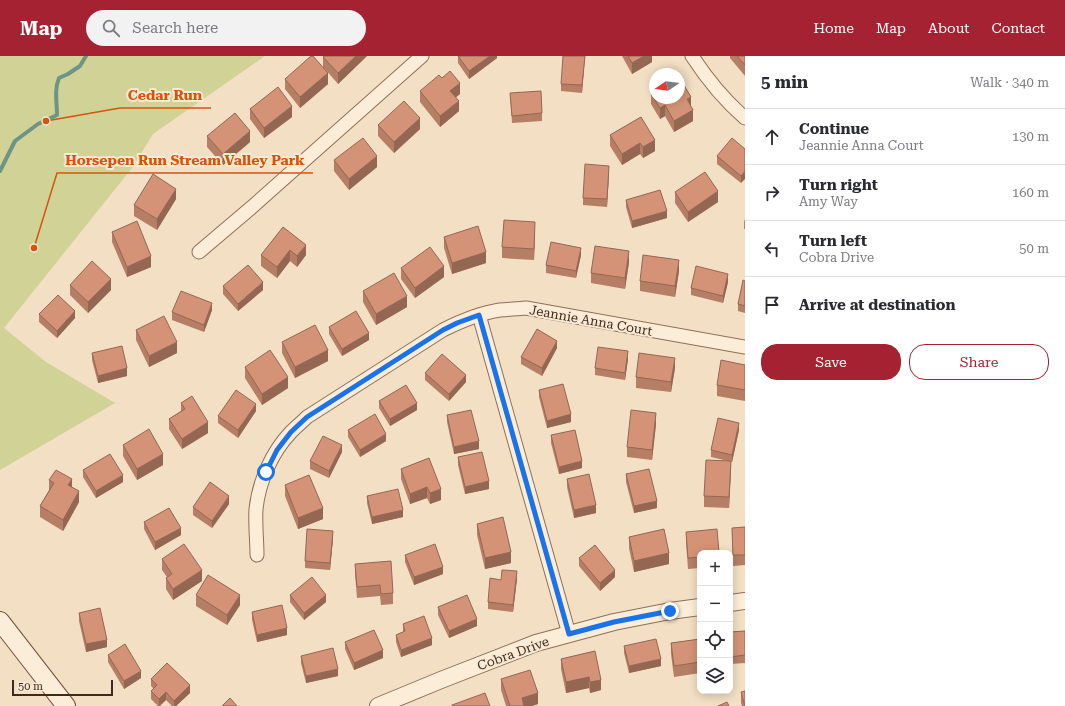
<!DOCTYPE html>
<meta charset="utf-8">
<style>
body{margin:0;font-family:"Roboto Serif",serif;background:#f2f2f3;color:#2b2b33}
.controls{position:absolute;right:12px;bottom:12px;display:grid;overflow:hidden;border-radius:8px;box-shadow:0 2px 10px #0003}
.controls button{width:36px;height:36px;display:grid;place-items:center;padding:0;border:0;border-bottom:1px solid #e1e1e2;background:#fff;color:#2b2b33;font:20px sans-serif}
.compass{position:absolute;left:649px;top:12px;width:36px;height:36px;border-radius:50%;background:#fff;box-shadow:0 2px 10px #0003;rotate:257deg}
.scale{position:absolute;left:12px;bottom:10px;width:101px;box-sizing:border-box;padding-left:4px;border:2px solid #3e2a1d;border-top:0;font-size:11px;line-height:14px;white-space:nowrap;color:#3e2a1d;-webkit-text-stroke:3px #f9ead4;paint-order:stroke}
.stop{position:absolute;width:12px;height:12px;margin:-9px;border:3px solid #1a73e8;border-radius:50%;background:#fff}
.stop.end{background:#1a73e8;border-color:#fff;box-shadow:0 1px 4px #0008}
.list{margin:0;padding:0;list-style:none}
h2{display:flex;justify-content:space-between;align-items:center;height:52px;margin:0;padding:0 16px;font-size:17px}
h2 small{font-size:13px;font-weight:400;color:#7c7c81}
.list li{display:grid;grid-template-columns:26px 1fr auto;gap:12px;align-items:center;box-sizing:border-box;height:56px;padding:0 16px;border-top:1px solid #e1e1e2}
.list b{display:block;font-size:15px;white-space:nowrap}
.list p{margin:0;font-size:13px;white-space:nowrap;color:#7c7c81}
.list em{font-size:13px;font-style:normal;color:#7c7c81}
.actions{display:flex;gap:8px;padding:12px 16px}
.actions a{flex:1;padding:9px 0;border:1px solid #a42231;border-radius:16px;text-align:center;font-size:14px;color:#a42231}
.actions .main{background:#a42231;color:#fff}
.icon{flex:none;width:22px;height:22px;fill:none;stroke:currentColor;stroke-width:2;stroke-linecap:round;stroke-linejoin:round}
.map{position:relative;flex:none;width:745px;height:650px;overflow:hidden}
header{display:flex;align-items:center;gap:24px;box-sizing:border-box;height:56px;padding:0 20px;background:#a42231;color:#fff}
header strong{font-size:19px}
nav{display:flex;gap:22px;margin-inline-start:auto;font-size:14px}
.search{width:280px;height:36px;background:#f2f2f3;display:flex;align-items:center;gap:10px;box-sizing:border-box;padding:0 14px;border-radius:22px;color:#7c7c81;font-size:15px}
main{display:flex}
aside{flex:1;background:#fff}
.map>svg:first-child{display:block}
.green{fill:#d1d296}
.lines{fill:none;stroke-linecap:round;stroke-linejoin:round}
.stream{stroke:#6c9586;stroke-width:4}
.minor-casing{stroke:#8f6f58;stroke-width:15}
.tertiary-casing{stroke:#8f6f58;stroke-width:18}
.secondary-casing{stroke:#71503b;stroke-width:20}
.minor{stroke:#fcedd8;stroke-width:13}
.tertiary{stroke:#fcedd8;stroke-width:16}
.secondary{stroke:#fcedd8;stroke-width:18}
.wall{fill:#b67e65}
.shaded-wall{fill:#946753}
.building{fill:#d49376;stroke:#946753}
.route{stroke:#1a73e8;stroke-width:5}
.labels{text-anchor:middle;stroke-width:4;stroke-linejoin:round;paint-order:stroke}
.street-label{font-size:13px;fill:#3e2a1d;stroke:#f9ead4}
.leader{fill:none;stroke:#d7540e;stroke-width:1.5}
.callout-dot{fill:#d7540e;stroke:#f9ead4;stroke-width:1.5}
.callout-label{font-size:14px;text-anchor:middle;font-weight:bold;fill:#d7540e;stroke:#f9ead4;stroke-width:4;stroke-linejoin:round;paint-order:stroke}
</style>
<header>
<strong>Map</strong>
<div class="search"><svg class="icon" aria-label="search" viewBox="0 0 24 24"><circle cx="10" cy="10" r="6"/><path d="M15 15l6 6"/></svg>Search here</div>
<nav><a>Home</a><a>Map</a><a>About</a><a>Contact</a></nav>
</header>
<main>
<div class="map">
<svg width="745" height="650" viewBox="0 0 745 650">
<rect width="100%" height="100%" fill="#f2dfc4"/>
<polygon class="green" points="0,0 265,0 153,78 132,112 4,272 46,306 115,347 0,414"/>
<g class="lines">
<path class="stream" d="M0,115L15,85L38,68L57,59C57,46 54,34 59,22L68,18L80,10L86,0"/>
<g class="minor-casing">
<g id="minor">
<path d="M692,0C707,23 724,44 745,62"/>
<polyline points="199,196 252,151 422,0"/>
<polyline points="479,259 569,578"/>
<path d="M257,499C257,484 255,468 256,453C259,425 272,396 291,376C296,371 302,366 307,361L443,274C461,265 480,257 500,254C509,253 517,253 526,252L745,291"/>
</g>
</g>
<g class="tertiary-casing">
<g id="tertiary">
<polyline points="730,547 745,545"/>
<polyline points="378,650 441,624 536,587 614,566 670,555 700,551"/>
</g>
</g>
<g class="secondary-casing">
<polyline id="secondary" points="0,565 66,650"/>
</g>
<use href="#minor" class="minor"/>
<use href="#tertiary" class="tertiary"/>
<use href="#secondary" class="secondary"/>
</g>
<g class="wall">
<polygon points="324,0 367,0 338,28 325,13 328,28 300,52 285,33 285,23 323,12 323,1"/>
<polygon points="458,0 497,0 497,2 469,23 458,7"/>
<polygon points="585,0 582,37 561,35 561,28"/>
<polygon points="622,0 652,0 652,6 632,18"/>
<polygon points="730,0 745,0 745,20 730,2"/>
<polygon points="442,22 460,38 456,41 459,55 440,71 420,46 420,35"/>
<polygon points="510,37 542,57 542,65 512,67"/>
<polygon points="651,38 691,51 693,65 674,76 665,60 660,63 651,48"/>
<polygon points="250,53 292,61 264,82 250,63"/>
<polygon points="641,61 655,95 643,102 640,98 622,109 610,90 610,79"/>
<polygon points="378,69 420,73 394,97 378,80"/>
<polygon points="207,80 250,86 223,109 207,91"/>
<polygon points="745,93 741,127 717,108 717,100"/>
<polygon points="334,104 377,111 349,134 334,115"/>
<polygon points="609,117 607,151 583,149 583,142"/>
<polygon points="675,136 718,146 688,166 675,147"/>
<polygon points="176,143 157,174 134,160 134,149"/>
<polygon points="626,144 667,162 632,172 626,151"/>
<polygon points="745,163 745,173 744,173 744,166"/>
<polygon points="283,171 306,199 297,211 290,205 277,222 261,210 261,199"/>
<polygon points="112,176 151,211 127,221 112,186"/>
<polygon points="535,177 534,204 502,202 502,191"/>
<polygon points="444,181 486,207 452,218 444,192"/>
<polygon points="581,199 576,222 546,217 546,209"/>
<polygon points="629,206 625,233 591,227 591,217"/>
<polygon points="401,212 444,221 415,242 401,223"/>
<polygon points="679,215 675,241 640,235 640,225"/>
<polygon points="745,225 745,257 738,255 738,248"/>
<polygon points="728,226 723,247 691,239 691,232"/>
<polygon points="70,229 111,234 88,257 70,239"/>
<polygon points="223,230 263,234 238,255 223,238"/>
<polygon points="363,235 407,251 376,269 363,246"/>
<polygon points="212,254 204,276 172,264 172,256"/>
<polygon points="39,258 75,262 57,282 39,266"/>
<polygon points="329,271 369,284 342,300 329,278"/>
<polygon points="136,274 177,297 149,311 136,284"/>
<polygon points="282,286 328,305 295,322 282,297"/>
<polygon points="557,292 542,320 521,308 521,301"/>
<polygon points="92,297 127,320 98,327 92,304"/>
<polygon points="628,303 625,324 595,319 595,312"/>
<polygon points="745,309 745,345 717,340 717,329"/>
<polygon points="245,311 288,332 262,349 245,322"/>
<polygon points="675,312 671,336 636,332 636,321"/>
<polygon points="425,317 466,326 449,345 425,324"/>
<polygon points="539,334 571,366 547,372 539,341"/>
<polygon points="379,345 417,354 390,370 379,352"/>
<polygon points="181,347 208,377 182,393 169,373 169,363 181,355"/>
<polygon points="256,355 238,382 218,367 218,360"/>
<polygon points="447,359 479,393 454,398 447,366"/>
<polygon points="656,368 652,404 627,401 627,391"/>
<polygon points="348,374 386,385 360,401 348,381"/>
<polygon points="739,374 732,406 731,406 729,452 704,451 704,440 728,405 711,401 711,394"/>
<polygon points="551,379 582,412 559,418 551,387"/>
<polygon points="123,389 163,409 137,424 123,400"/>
<polygon points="342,396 329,422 310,413 310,405"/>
<polygon points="458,401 489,433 465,438 458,409"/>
<polygon points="429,402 441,444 430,448 427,442 410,448 401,423 401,413"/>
<polygon points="83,414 123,426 96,442 83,421"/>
<polygon points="626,418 657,452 634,457 626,426"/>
<polygon points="567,423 596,457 574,462 567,431"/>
<polygon points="49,424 72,431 79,446 63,475 40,461 40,450 49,434"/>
<polygon points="285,429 323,463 298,473 285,440"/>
<polygon points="367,440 403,461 372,468 367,447"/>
<polygon points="229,448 212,472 193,459 193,451"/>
<polygon points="144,466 181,479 155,494 144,473"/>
<polygon points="477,468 511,507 485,513 477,479"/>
<polygon points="745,471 745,509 733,510 732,472"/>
<polygon points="686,476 700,497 700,512 688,513 686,486"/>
<polygon points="629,481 669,508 634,516 629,492"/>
<polygon points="333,482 330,514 305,512 305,505"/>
<polygon points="405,499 443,518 414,529 405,506"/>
<polygon points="579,502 615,521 600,535 579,510"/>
<polygon points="162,503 202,525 173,544 166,533 166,522 167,521 162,514"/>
<polygon points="355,508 393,537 393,548 381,549 380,540 357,542 355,518"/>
<polygon points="517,523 513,556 488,553 488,546"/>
<polygon points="196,539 240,549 227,569 196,550"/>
<polygon points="290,539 326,546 304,564 290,546"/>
<polygon points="438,551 477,570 449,582 438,559"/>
<polygon points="252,556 287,579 257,586 252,564"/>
<polygon points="79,557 107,591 86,596 79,565"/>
<polygon points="403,568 432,589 401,601 396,586 396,579 403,576"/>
<polygon points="745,575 745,607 730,608 730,576"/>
<polygon points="700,583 700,617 674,621 671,598 671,587"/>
<polygon points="345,586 383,602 354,614 345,593"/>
<polygon points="624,590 661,610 629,617 624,597"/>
<polygon points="595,595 601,634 590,637 589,632 566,637 561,613 561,603"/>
<polygon points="108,599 141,622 124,633 108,606"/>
<polygon points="301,600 338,620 306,627 301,607"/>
<polygon points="151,623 190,637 176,650 172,650 166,644 160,650 158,650 151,643 151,635 154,633 151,630"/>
<polygon points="501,623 538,648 532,650 506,650 501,634"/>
<polygon points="741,636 745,650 742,650 741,647"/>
</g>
<g class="shaded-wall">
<polygon points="356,0 367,0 338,28 338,17"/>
<polygon points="490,0 497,0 497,2 469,23 469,15"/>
<polygon points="585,0 582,37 582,29"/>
<polygon points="644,0 652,0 652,6 632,18 632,7"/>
<polygon points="328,17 328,28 300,52 300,41"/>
<polygon points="460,27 460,38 450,46 450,35"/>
<polygon points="691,41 691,52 687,43"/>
<polygon points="459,45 459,55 440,71 440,60"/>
<polygon points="665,49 665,60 660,63 660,52"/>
<polygon points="292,50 292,61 264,82 264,72"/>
<polygon points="693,54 693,65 674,76 674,65"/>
<polygon points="420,62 420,73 394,97 394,86"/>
<polygon points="250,75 250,86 223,109 223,98"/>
<polygon points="655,84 655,95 643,102 643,91"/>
<polygon points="640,87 640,98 622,109 622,98"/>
<polygon points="377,100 377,111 349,134 349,123"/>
<polygon points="609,110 609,117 607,151 607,143"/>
<polygon points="745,115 745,123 741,127 741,120"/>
<polygon points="176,133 176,143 157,174 157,163"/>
<polygon points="718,135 718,146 688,166 688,156"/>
<polygon points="667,155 667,162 632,172 632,165"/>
<polygon points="535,166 535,177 534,204 534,193"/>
<polygon points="306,189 306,199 297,211 297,200"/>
<polygon points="581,192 581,199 576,222 576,215"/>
<polygon points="290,194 290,205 277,222 277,211"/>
<polygon points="629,195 629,206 625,233 625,222"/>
<polygon points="486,196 486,207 452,218 452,207"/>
<polygon points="151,200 151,211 127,221 127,211"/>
<polygon points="679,204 679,215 675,241 675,230"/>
<polygon points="444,210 444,221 415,242 415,232"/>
<polygon points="728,218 728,226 723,247 723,240"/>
<polygon points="111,223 111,234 88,257 88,246"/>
<polygon points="263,226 263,234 238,255 238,248"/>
<polygon points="407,240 407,251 376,269 376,258"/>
<polygon points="212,247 212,254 204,276 204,269"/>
<polygon points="75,255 75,262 57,282 57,275"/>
<polygon points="369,277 369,284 342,300 342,293"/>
<polygon points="557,285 557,292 542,320 542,312"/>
<polygon points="177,286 177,297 149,311 149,300"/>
<polygon points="328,294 328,305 295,322 295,311"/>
<polygon points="628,295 628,303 625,324 625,317"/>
<polygon points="675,302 675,312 671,336 671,326"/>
<polygon points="127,312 127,320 98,327 98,320"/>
<polygon points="466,319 466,326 449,345 449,338"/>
<polygon points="288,321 288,332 262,349 262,338"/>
<polygon points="417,347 417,354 390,370 390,363"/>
<polygon points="256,348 256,355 238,382 238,374"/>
<polygon points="656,357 656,368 652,404 652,394"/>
<polygon points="571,358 571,366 547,372 547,365"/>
<polygon points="208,366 208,377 182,393 182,383"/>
<polygon points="739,367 739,374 732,406 732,399"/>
<polygon points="386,378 386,385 360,401 360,394"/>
<polygon points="479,385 479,393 454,398 454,391"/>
<polygon points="342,389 342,396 329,422 329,415"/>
<polygon points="163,398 163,409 137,424 137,413"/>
<polygon points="582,405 582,412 559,418 559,411"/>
<polygon points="731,405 731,416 729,452 729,441"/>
<polygon points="123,419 123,426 96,442 96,435"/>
<polygon points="72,423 72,434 68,429"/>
<polygon points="489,425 489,433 465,438 465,431"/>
<polygon points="427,431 427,442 410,448 410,438"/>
<polygon points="441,433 441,444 430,448 430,437"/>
<polygon points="79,435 79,446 63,475 63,464"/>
<polygon points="229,440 229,448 212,472 212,465"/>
<polygon points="657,445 657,452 634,457 634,450"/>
<polygon points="596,449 596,457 574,462 574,454"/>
<polygon points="323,452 323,463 298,473 298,462"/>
<polygon points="403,454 403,461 372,468 372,461"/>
<polygon points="181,472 181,479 155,494 155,486"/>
<polygon points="333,475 333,482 330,514 330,507"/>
<polygon points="511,496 511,507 485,513 485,502"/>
<polygon points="669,497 669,508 634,516 634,505"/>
<polygon points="443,511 443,518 414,529 414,521"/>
<polygon points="202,514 202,525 173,544 173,533"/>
<polygon points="615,514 615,521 600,535 600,527"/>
<polygon points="517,515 517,523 513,556 513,549"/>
<polygon points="240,539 240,549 227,569 227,559"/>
<polygon points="326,539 326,546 304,564 304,557"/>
<polygon points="477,563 477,570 449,582 449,575"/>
<polygon points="287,572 287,579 257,586 257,579"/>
<polygon points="432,582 432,589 401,601 401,594"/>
<polygon points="107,584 107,591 86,596 86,588"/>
<polygon points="383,594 383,602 354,614 354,607"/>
<polygon points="661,603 661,610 629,617 629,610"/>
<polygon points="338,613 338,620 306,627 306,620"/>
<polygon points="141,615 141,622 124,633 124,625"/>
<polygon points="589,621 589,632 566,637 566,626"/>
<polygon points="601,624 601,634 590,637 590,626"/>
<polygon points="190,629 190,637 176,650 174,650 174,645"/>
<polygon points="166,636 166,644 159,650 159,643"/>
<polygon points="538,637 538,648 532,650 522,650 522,642"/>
</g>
<g class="building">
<polygon points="311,0 313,0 328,17 300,41 285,23"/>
<polygon points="324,0 356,0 338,17 323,1"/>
<polygon points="458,0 490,0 469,15"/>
<polygon points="563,0 585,0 582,29 561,28"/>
<polygon points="628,0 644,0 632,7"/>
<polygon points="737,0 745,0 745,9"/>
<polygon points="450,15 460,27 450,35 459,45 440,60 420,35 439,19 442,22"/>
<polygon points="679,21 691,41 687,43 693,54 674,65 665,49 660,52 651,38 655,35 655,42 679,42"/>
<polygon points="278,31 292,50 264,72 250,53"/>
<polygon points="541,35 542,57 512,60 510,37"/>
<polygon points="404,45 420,62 394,86 378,69"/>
<polygon points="235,57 250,75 223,98 207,80"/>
<polygon points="641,61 655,84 643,91 640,87 622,98 610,79"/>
<polygon points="363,82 377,100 349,123 334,104"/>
<polygon points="732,82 745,93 745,115 741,120 717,100"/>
<polygon points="585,108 609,110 607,143 583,142"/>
<polygon points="705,116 718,135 688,156 675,136"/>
<polygon points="153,118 176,133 157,163 134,149"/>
<polygon points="660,134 667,155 632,165 626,144"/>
<polygon points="504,164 535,166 534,193 502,191"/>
<polygon points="137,165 151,200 127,211 112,176"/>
<polygon points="478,170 486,196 452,207 444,181"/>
<polygon points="283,171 306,189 297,200 290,194 277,211 261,199"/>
<polygon points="551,186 581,192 576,215 546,209"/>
<polygon points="595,190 629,195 625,222 591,217"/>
<polygon points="430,191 444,210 415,232 401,212"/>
<polygon points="643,199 679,204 675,230 640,225"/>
<polygon points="92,205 111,223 88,246 70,229"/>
<polygon points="248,209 263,226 238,248 223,230"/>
<polygon points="696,210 728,218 723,240 691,232"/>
<polygon points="394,217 407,240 376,258 363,235"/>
<polygon points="743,224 745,225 745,250 738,248"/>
<polygon points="181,235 212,247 204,269 172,256"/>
<polygon points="58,239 75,255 57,275 39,258"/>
<polygon points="356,255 369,277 342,293 329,271"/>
<polygon points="164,260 177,286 149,300 136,274"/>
<polygon points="315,269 328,294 295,311 282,286"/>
<polygon points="537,273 557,285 542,312 521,301"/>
<polygon points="122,290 127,312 98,320 92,297"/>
<polygon points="598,291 628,295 625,317 595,312"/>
<polygon points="270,294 288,321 262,338 245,311"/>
<polygon points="639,297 675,302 671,326 636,321"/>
<polygon points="442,298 466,319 449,338 425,317"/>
<polygon points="721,304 745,309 745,334 717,329"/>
<polygon points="563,328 571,358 547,365 539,334"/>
<polygon points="406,329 417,347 390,363 379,345"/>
<polygon points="236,334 256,348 238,374 218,360"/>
<polygon points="192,340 208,366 182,383 169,363 185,353 181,347"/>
<polygon points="471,354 479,385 454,391 447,359"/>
<polygon points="631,354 656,357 652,394 627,391"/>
<polygon points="375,358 386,378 360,394 348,374"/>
<polygon points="718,362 739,367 732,399 711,394"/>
<polygon points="149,373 163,398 137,413 123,389"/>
<polygon points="575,374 582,405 559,411 551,379"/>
<polygon points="323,380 342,389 329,415 310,405"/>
<polygon points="482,396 489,425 465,431 458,401"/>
<polygon points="110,398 123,419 96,435 83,414"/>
<polygon points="429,402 441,433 430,437 427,431 410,438 401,413"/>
<polygon points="706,404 731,405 729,441 704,440"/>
<polygon points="649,413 657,445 634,450 626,418"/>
<polygon points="56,414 72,423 68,429 79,435 63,464 40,450 54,427 49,424"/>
<polygon points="589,418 596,449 574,454 567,423"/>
<polygon points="309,419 323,452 298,462 285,429"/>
<polygon points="210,426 229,440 212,465 193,451"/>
<polygon points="398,433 403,454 372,461 367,440"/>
<polygon points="169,452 181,472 155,486 144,466"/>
<polygon points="503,461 511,496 485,502 477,468"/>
<polygon points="745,471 745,499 733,499 732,472"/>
<polygon points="307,473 333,475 330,507 305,505"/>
<polygon points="664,473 669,497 634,505 629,481"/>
<polygon points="717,473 719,497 700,497 700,501 688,502 686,476"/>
<polygon points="184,488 202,514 173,533 166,522 172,518 162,503"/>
<polygon points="435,488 443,511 414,521 405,499"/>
<polygon points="595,489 615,514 600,527 579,502"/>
<polygon points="391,505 393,537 381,538 380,529 357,531 355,508"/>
<polygon points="502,514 517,515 513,549 488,546 490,522 501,524"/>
<polygon points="208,519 240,539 227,559 196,539"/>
<polygon points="312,521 326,539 304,557 290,539"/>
<polygon points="467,539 477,563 449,575 438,551"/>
<polygon points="282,549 287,572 257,579 252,556"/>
<polygon points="100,552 107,584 86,588 79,557"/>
<polygon points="424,560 432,582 401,594 396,579 405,575 403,568"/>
<polygon points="374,574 383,594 354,607 345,586"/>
<polygon points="745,575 745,599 730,601 730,576"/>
<polygon points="656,583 661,603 629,610 624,590"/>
<polygon points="700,583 700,606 674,610 671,587"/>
<polygon points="125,588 141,615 124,625 108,599"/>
<polygon points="333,592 338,613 306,620 301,600"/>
<polygon points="595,595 601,624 590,626 589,621 566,626 561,603"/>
<polygon points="167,607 190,629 174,645 166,636 159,643 151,635 157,629 151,623"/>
<polygon points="530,614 538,637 522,642 524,650 510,650 501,623"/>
<polygon points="745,635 745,650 741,636"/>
<polygon points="485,637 490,650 452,650 452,649"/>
<polygon points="230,642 237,650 222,650"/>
<polygon points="727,646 729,650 718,650"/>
</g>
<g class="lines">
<polyline class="route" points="266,416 277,394 291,376 307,361 443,274 457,267 479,259 569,578 614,566 670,555"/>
</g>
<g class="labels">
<g class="street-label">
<text transform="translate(591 264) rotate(10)" y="5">Jeannie Anna Court</text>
<text transform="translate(513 597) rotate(-20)" y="5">Cobra Drive</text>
</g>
</g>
<path class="leader" d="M46 65L120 52H211M34 192L57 117H313"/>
<g class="callout-dot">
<circle cx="46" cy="65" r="4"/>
<circle cx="34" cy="192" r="4"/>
</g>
<g class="callout-label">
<text x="165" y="44">Cedar Run</text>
<text x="185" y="109">Horsepen Run Stream Valley Park</text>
</g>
</svg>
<div class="controls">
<button>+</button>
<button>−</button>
<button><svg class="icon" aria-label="locate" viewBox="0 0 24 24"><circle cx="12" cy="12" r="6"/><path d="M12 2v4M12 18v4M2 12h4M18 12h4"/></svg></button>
<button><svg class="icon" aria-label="layers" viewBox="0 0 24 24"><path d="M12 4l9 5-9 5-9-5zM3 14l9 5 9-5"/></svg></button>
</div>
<svg class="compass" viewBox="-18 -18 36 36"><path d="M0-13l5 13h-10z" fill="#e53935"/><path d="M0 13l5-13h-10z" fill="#7c7c81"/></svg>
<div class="scale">50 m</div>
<div class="stop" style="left:266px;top:416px"></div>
<div class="stop end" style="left:670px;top:555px"></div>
</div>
<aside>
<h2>5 min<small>Walk · 340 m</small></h2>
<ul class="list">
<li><svg class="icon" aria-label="ahead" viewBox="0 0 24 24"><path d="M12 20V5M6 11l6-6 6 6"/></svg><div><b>Continue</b><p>Jeannie Anna Court</p></div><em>130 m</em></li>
<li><svg class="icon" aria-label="right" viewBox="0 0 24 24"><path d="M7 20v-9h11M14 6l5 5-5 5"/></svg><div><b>Turn right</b><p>Amy Way</p></div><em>160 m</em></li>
<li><svg class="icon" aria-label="left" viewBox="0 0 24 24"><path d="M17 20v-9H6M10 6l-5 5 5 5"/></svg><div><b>Turn left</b><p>Cobra Drive</p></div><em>50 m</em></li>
<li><svg class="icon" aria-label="arrive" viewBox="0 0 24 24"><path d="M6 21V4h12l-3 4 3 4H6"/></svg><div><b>Arrive at destination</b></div></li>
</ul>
<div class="actions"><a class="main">Save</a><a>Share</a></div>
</aside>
</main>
